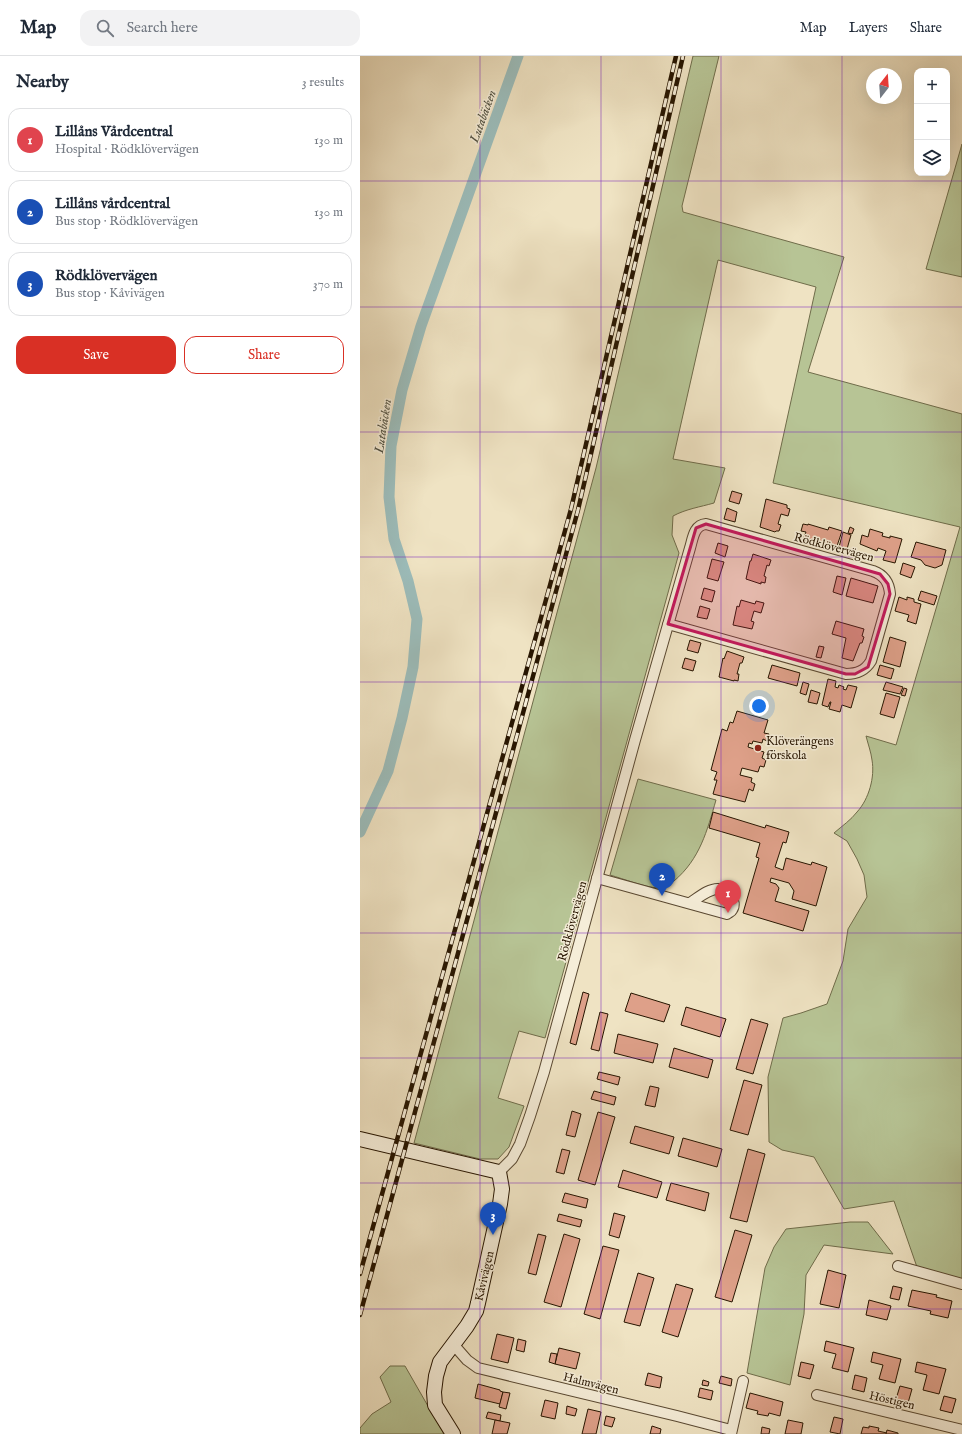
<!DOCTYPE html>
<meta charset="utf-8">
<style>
body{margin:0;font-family:"IM FELL English",serif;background:#f2f2f3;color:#1f2937}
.controls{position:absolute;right:12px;top:12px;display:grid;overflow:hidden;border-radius:8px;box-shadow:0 4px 16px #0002}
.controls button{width:36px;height:36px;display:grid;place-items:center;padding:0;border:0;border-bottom:1px solid #e0e1e3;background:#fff;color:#1f2937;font:20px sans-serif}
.compass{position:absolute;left:506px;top:12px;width:36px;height:36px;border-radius:50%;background:#fff;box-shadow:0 4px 16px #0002;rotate:17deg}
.you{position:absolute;left:399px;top:650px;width:14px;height:14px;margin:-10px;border:3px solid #fff;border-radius:50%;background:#1a73e8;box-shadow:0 0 0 6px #1a73e833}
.badge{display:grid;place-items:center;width:26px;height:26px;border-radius:50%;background:#d93025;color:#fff;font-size:13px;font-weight:700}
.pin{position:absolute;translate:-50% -33px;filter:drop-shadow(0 1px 2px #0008)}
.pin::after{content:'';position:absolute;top:21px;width:14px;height:12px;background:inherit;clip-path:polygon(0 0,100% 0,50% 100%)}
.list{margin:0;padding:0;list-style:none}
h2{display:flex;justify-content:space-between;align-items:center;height:52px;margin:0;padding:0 16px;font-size:17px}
h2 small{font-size:13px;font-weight:400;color:#747a83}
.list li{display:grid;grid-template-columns:26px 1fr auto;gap:12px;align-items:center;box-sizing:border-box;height:64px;margin:0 8px 8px;padding:0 8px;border:1px solid #e0e1e3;border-radius:12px}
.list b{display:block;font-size:15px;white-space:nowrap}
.list p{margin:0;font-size:13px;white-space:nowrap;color:#747a83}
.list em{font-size:13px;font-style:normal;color:#747a83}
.actions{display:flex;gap:8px;padding:12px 16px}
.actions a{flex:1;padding:9px 0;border:1px solid #d93025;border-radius:12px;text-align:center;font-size:14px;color:#d93025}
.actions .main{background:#d93025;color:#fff}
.icon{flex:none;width:22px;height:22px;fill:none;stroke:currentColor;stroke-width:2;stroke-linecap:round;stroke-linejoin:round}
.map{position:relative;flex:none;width:602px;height:1378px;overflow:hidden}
header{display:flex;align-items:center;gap:24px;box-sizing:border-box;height:56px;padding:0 20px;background:#fff;border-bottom:1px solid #e0e1e3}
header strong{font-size:19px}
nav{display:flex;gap:22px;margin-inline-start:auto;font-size:14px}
.search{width:280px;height:36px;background:#f2f2f3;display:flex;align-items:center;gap:10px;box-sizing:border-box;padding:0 14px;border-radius:12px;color:#747a83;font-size:15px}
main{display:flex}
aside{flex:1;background:#fff}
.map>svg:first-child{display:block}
.green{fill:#b7c495;stroke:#6f6c4a}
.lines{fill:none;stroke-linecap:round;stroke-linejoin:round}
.canal{stroke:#9cbdbb;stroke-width:11}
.building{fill:#dea089;stroke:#271500}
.street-casing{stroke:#594831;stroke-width:12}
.secondary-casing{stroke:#271500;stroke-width:16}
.street{stroke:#f5edd8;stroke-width:10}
.secondary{stroke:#f5edd8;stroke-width:14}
.rail-casing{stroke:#271500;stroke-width:4.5}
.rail{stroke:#f5edd8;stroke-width:3;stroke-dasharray:9;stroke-linecap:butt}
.marked{fill:#c2185b;fill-opacity:0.2;stroke:#c2185b;stroke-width:3;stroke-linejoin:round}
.grid{fill:none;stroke:#7b2cbf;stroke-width:1;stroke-opacity:0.55}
.poi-dot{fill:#8f2418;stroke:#f5edd8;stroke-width:1.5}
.labels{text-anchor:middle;stroke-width:3;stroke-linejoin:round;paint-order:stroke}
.street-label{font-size:12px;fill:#271500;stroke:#f5edd8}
.poi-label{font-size:12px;fill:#271500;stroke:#f5edd8;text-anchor:start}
.water-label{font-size:13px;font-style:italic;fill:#505041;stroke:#f5edd8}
</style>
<header>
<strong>Map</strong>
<div class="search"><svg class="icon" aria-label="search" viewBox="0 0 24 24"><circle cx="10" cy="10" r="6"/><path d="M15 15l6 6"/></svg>Search here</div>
<nav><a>Map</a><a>Layers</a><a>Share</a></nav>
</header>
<main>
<aside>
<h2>Nearby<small>3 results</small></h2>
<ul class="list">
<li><span class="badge" style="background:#e0444e">1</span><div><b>Lillåns Vårdcentral</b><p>Hospital · Rödklövervägen</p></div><em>130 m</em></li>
<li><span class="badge" style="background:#1a4fb4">2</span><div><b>Lillåns vårdcentral</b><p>Bus stop · Rödklövervägen</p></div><em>130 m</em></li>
<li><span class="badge" style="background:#1a4fb4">3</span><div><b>Rödklövervägen</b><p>Bus stop · Kåvivägen</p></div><em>370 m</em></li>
</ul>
<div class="actions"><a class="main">Save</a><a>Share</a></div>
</aside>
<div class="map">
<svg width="602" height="1378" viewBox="0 0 602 1378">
<rect width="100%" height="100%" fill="#efe3c3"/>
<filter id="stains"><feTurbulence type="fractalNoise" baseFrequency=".005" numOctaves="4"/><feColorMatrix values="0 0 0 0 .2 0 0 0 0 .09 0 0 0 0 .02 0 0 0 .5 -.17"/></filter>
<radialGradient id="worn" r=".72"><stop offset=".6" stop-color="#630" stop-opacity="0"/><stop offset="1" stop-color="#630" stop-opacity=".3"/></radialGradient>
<g class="green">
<path d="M333,0H359L322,150L323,156L484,201L448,316L602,358V1223L558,1214L534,1145L484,1153L454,1101L422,1094L409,1086L408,1021L423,962L441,957L467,948L483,905L488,873L507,841L504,819L497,803L487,785L474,777C482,770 491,764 497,756C509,743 515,721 512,704C511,696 508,688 506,680L536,689L600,471L413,427L456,231L358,204L313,403L365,412L354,447C340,451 326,453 313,460L312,479L319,497L185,982L159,975L138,1042L164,1050L149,1091L138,1103H120L54,1087L236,412Z"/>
<polygon points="602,88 602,221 566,213"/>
<path d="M278,723L356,744C347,775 340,803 314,825C310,828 302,833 298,832C284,831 264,823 250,819Z"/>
<polygon points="490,1166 508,1166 533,1198 464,1189 446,1219 444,1258 430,1329 387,1317 405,1212 414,1191 426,1173"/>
<polygon points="30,1310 45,1310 84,1378 0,1378 0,1372 12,1358 31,1346 20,1321"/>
</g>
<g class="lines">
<polyline class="canal" points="0,776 28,715 42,662 53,611 57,563 48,525 34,483 29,441 31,390 42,334 61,270 158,0"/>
</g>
<g class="building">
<polygon points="372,435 382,438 379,448 369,445"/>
<polygon points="406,443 427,449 427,452 430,453 428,460 421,458 418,468 421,469 419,475 416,475 415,476 400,471"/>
<polygon points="367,452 377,456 375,466 364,463"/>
<polygon points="443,468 448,469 448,468 468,474 469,471 482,475 476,493 464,490 464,488 455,485 455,487 443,484 446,476 441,475"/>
<polygon points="490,471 494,473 492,478 488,477"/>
<polygon points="510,473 523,477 522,480 530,482 530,480 542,483 535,507 523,504 526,495 518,492 517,495 500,488 502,479 508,481"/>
<polygon points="483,476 491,479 487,493 479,491"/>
<polygon points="556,486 586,494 582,509 575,512 565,509 561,504 551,501"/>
<polygon points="358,487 368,490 365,501 355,497"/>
<polygon points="393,498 411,504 409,510 407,509 404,520 406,521 405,527 401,526 401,528 386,523 390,505 391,505"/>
<polygon points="352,503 364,506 358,525 347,522"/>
<polygon points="543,507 555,511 551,522 540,518"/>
<polygon points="477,520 486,522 482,539 473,536"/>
<polygon points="491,522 518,530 513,547 486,540"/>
<polygon points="344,532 355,535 352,546 341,543"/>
<polygon points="561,535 577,540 574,549 558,544"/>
<polygon points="539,541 547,544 547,541 554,543 554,546 561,548 556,568 547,565 549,559 535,555"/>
<polygon points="381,544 395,548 396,545 404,547 401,557 394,555 391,565 394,566 392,573 373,569 377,550 379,551"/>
<polygon points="340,550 350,553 347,563 337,561"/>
<polygon points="476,565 504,573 502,580 504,581 502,587 500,587 493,605 482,602 486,582 472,578"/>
<polygon points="530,581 546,586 540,611 523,606"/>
<polygon points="330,584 341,587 338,597 327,594"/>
<polygon points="459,590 464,591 461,602 456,601"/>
<polygon points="367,595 384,601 382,607 380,607 377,618 379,618 378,625 374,624 374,625 359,621 363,602 364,603"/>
<polygon points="325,602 336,605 333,615 322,612"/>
<polygon points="412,609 440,617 437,630 408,622"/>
<polygon points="520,609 534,613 531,623 517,619"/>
<polygon points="468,623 476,625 475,631 478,632 479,629 484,631 483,633 486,634 488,629 497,631 491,652 482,649 480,656 469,653 471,646 470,646 468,651 462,649"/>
<polygon points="443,626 449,628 446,639 440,637"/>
<polygon points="526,626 543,631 540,638 523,634"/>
<polygon points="544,632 547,633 545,640 541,639"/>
<polygon points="451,634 460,637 457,648 448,646"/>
<polygon points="526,637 540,641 534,662 520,658"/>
<polygon points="377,655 408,664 404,677 409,678 407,685 403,683 402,687 393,685 392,688 389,687 388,691 404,696 402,702 406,704 404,711 400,710 398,716 382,712 380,719 392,722 391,726 395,728 393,735 389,733 385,746 353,738 357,724 354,724 357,716 351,714 362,673 367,675 370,666 373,667"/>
<polygon points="353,756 405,772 406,769 429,776 426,787 423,786 415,811 423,814 426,802 451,809 452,806 467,811 456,850 432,843 434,835 429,827 411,822 410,826 416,828 419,832 415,845 449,855 443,875 383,857 399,802 396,801 400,787 349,772"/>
<polygon points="223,936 229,938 216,989 210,987"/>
<polygon points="271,937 310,949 304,966 265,955"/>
<polygon points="326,951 366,963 360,981 321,969"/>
<polygon points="240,956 248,958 239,995 231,993"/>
<polygon points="391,963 408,968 393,1018 376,1013"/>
<polygon points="258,978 298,988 293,1007 254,997"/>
<polygon points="314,992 353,1004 348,1022 309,1011"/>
<polygon points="239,1016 260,1021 258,1029 237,1023"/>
<polygon points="384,1024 402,1029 388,1079 370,1074"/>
<polygon points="290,1030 299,1032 295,1051 285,1049"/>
<polygon points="234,1035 256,1041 254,1049 231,1043"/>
<polygon points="212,1055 221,1058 215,1081 206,1079"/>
<polygon points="238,1056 255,1061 235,1129 218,1124"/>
<polygon points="275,1070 314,1081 309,1098 270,1087"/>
<polygon points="323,1082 362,1093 357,1111 318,1100"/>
<polygon points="202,1093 210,1095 204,1118 196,1116"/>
<polygon points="388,1093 405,1098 387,1166 370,1162"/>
<polygon points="263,1114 302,1126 297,1142 258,1131"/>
<polygon points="311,1127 349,1137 345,1155 306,1144"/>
<polygon points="205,1137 228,1143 226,1152 202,1146"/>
<polygon points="254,1157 265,1160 259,1182 249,1179"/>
<polygon points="199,1158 222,1164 220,1171 197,1165"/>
<polygon points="375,1174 392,1179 372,1246 355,1241"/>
<polygon points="178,1178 186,1180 176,1219 168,1217"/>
<polygon points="204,1178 220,1183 201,1251 184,1246"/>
<polygon points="243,1190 259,1194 240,1263 224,1258"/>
<polygon points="468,1214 486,1219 479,1252 460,1248"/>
<polygon points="278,1217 294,1222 280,1270 264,1266"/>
<polygon points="316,1228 333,1233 318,1281 302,1276"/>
<polygon points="533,1230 542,1232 539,1244 530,1242"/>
<polygon points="552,1234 577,1239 576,1241 592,1245 588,1262 570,1258 571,1255 548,1250"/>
<polygon points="509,1244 531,1250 527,1264 506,1259"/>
<polygon points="137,1278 154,1282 148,1307 131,1303"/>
<polygon points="158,1283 166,1285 164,1296 156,1294"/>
<polygon points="466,1285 494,1292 488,1316 472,1312 476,1298 464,1295"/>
<polygon points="199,1292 220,1297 216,1313 195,1308"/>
<polygon points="513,1296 541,1303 535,1327 519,1323 523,1309 511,1306"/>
<polygon points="191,1297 197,1298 195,1308 189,1306"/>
<polygon points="441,1306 454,1309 450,1323 438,1320"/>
<polygon points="557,1306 586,1313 579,1338 563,1334 567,1319 555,1316"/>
<polygon points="288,1317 302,1321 300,1332 285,1329"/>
<polygon points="495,1319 507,1322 504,1336 492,1333"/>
<polygon points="361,1320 372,1323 371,1330 359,1327"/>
<polygon points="343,1324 349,1326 348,1330 342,1329"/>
<polygon points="118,1328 140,1334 140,1335 143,1336 140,1348 115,1342"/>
<polygon points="540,1330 552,1333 548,1347 536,1343"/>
<polygon points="340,1332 353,1335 351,1344 338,1341"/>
<polygon points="143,1336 150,1337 146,1353 139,1351"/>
<polygon points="390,1337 423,1346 420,1360 409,1357 408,1360 397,1358 398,1355 386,1352"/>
<polygon points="584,1340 596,1343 592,1357 580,1354"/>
<polygon points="185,1344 198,1347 195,1363 181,1360"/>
<polygon points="207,1350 217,1353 215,1360 206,1358"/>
<polygon points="228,1353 241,1356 236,1378 222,1378"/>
<polygon points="128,1356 141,1359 140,1365 126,1362"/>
<polygon points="246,1360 255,1362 252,1371 244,1369"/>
<polygon points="474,1361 483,1363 480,1378 470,1376"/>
<polygon points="135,1364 150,1367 147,1378 132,1378"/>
<polygon points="428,1364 443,1367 441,1378 425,1378"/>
<polygon points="292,1370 301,1373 300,1378 290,1378"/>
<polygon points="509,1370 519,1372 518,1375 527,1377 526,1378 501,1378 503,1371 509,1372"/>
<polygon points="402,1371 410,1373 409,1378 401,1378"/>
<polygon points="527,1374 538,1377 538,1378 526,1378"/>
</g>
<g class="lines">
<g class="street-casing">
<g id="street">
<path d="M237,822L367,858C369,856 371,856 372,854C378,845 367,833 359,833C349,832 338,842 330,847"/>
<path d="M139,1116L152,1103L160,1088L170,1060L184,1016L275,684L330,492C333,482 334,469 346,468L513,515C524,519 529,526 530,538L511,605C505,615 497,618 486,618L308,568"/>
<polyline points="538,1210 602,1228"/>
<polyline points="93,1288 107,1304 118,1312 317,1360 371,1374"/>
<polyline points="457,1339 602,1374"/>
<polyline points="371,1378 383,1325"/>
</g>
</g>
<g class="secondary-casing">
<polyline id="secondary" points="0,1083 139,1116 142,1133 140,1148 118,1247 116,1255 107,1270 80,1306 76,1320 74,1336 75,1349 93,1378"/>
</g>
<use href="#street" class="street"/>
<use href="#secondary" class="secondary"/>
<g class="rail-casing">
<g id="rail">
<polyline points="0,1218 211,453 316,0"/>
<polyline points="0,1259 218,454 323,0"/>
</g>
</g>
<use href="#rail" class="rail"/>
</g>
<path class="marked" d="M346,468L520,518L528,528L530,538L508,611L495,618H486L308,568L336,472Z"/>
<path class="grid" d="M120,0V1378M241,0V1378M361,0V1378M482,0V1378M0,125H602M0,251H602M0,376H602M0,501H602M0,626H602M0,752H602M0,877H602M0,1002H602M0,1127H602M0,1253H602"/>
<circle class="poi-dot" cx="398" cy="692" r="4"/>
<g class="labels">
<g class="street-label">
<text transform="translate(474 491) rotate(15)" y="4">Rödklövervägen</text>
<text transform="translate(212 865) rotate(-75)" y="4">Rödklövervägen</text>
<text transform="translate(124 1220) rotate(-77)" y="4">Kåvivägen</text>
<text transform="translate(231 1327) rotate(14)" y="4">Halmvägen</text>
<text transform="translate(532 1344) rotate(13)" y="4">Höstigen</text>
</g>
<g class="poi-label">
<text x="406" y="689">Klöverängens<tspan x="406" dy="14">förskola</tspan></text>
</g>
<g class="water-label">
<text transform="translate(122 60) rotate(-70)" y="5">Lutabäcken</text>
<text transform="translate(22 370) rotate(-81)" y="5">Lutabäcken</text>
</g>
</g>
<rect width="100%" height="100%" filter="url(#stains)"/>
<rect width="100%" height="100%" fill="url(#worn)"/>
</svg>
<div class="controls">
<button>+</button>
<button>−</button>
<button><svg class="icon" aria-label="layers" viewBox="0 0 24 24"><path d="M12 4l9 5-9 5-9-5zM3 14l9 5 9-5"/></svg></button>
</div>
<svg class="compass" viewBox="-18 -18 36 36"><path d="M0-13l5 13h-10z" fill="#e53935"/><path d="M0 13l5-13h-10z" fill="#747a83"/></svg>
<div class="you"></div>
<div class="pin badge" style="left:368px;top:857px;background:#e0444e">1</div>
<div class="pin badge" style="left:302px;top:840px;background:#1a4fb4">2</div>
<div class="pin badge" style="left:133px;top:1179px;background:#1a4fb4">3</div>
</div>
</main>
